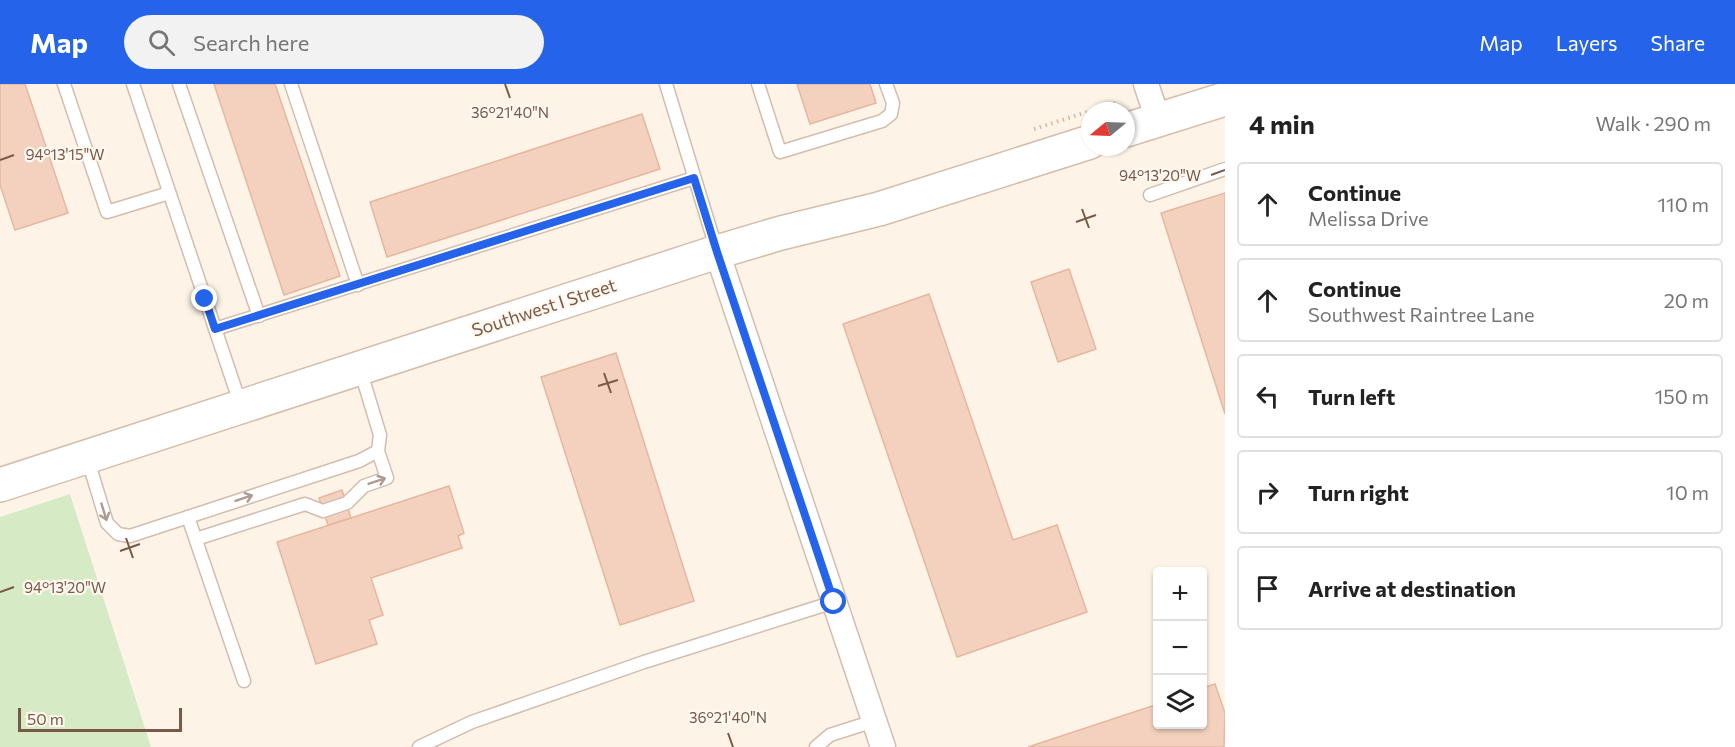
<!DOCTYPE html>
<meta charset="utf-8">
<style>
body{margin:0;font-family:Commissioner,sans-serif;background:#f2f2f2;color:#222}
.controls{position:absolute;right:18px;bottom:18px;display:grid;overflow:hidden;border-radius:6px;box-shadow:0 2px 4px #0004}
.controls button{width:54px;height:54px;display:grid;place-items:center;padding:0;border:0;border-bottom:2px solid #e0e0e0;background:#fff;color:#222;font:30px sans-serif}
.compass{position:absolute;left:1081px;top:18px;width:54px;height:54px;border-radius:50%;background:#fff;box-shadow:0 2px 4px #0004;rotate:251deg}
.scale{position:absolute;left:18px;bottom:15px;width:164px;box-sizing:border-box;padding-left:6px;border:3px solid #78594a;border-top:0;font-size:16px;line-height:21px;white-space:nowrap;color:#78594a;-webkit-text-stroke:4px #fff8ee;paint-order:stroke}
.stop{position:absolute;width:18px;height:18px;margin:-14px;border:4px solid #2563eb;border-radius:50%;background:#fff}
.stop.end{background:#2563eb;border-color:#fff;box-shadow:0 2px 6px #0008}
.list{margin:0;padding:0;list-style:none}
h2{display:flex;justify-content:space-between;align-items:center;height:78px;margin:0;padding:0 24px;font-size:26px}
h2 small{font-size:20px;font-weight:400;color:#767676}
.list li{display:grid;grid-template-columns:39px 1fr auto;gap:18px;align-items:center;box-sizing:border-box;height:84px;margin:0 12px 12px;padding:0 12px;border:2px solid #e0e0e0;border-radius:6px}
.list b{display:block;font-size:22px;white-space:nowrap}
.list p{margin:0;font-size:20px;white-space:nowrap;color:#767676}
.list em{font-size:20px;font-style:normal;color:#767676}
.icon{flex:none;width:33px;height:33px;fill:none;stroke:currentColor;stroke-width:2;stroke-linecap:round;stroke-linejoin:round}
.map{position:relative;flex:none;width:1225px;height:663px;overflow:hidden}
header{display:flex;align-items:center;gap:36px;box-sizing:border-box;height:84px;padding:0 30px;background:#2563eb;color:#fff}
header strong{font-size:28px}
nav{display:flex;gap:33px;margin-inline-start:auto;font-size:21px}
.search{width:420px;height:54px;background:#f2f2f2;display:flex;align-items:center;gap:15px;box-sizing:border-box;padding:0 21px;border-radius:33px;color:#767676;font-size:22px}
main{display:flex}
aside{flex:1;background:#fff}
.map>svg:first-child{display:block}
.green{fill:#d6ebc5}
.building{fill:#f3d1be;stroke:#e6b79e;stroke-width:1.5}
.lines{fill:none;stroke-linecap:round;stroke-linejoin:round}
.lane-casing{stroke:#d2bdaf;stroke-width:15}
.street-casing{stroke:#d2bdaf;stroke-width:27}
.secondary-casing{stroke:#d5bdac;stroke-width:36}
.path{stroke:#d9b5a0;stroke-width:4;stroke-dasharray:1.5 4.5;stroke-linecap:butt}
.lane{stroke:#fff;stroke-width:12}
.street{stroke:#fff;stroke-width:24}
.secondary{stroke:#fff;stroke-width:33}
.oneway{stroke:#ae9b92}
.route{stroke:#2563eb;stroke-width:8}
.ticks{fill:none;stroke:#78594a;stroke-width:2}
.labels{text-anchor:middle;stroke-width:4.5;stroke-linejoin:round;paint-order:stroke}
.street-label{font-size:18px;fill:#78594a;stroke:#fff8ee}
.ticks-label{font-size:15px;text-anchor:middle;fill:#78594a;stroke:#fff8ee;stroke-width:4.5;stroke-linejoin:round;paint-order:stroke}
</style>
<header>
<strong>Map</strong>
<div class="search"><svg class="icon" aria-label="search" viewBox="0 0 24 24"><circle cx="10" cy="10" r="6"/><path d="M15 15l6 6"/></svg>Search here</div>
<nav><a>Map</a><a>Layers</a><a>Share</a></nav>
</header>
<main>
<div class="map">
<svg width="1225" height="663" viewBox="0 0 1225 663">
<rect width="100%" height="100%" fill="#fdf4e7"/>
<polygon class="green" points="70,410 151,663 0,663 0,433"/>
<g class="building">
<polygon points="0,0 25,0 68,129 15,146 0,101"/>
<polygon points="214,0 275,0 340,192 284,211"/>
<polygon points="797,0 870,0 876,19 810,40"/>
<polygon points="642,30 660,85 387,173 370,118"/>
<polygon points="1225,109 1225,330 1161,129"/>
<polygon points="1069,185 1096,265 1058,278 1031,198"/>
<polygon points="929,210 1013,456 1057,441 1087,528 957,573 843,240"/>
<polygon points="616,269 694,517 620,541 541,293"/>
<polygon points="449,402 464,449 458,452 462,464 371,494 383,531 369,536 377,560 316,580 277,458"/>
<polygon points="342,406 351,434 328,441 319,414"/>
<polygon points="1215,600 1225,629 1224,663 1028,663 1158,620 1158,640 1202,640 1202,604"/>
</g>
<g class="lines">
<g class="lane-casing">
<g id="lane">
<polyline points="64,0 107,128 169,109"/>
<polyline points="133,0 241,322"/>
<polyline points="179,0 259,232"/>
<polyline points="291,0 358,201"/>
<polyline points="666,0 717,167"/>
<polyline points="758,0 780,68 882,37 891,30 893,19 886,0"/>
<polyline points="1150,111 1225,85"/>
<polyline points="215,245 694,94"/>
<polyline points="87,373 107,439 118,450 130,452 359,377 378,367"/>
<polyline points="188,433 244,597"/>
<polyline points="196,455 305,420 323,427 347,419 364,402 387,394 378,367 380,351 360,285"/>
<polyline points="419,663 472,638 644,578 834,518"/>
<polyline points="816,663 830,651 874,637"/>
</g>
</g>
<g class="street-casing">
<g id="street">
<polyline points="1146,0 1158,36"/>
<polyline points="717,168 883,663"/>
</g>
</g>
<g class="secondary-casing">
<g id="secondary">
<polyline points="1126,46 1225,15"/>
<polyline points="0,401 717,168 781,149 879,125 1090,58"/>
</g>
</g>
<polyline class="path" points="1034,45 1118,18"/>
<use href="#lane" class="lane"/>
<use href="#street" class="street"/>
<use href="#secondary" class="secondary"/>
</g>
<defs><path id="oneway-shaft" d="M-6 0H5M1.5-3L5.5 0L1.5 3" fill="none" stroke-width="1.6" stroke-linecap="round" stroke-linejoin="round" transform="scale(1.5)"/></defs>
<g class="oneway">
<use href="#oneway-shaft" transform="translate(377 397) rotate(-19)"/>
<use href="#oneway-shaft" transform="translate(244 414) rotate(-18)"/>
<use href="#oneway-shaft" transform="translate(104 428) rotate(73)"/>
</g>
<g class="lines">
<polyline class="route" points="205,215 215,245 694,94 717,168 834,518"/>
</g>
<path class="ticks" d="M505,0L510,14M0,76L14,71M1211,91L1225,86M1082,125L1089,144M1076,138L1096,131M604,289L611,309M598,302L618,296M126,454L133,474M120,467L140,460M0,508L14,503M728,649L733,663"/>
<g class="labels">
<g class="street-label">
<text transform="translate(544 224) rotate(-18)" y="6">Southwest I Street</text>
</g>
</g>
<g class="ticks-label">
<text x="510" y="34">36°21'40"N</text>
<text x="65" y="76">94°13'15"W</text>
<text x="1160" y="97">94°13'20"W</text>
<text x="65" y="509">94°13'20"W</text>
<text x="728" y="639">36°21'40"N</text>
</g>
</svg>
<div class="controls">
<button>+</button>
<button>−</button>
<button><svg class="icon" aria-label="layers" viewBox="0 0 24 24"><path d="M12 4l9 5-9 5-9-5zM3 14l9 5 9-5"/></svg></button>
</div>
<svg class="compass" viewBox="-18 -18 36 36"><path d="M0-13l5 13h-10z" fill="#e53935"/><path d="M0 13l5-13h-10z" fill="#767676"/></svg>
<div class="scale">50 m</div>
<div class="stop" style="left:834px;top:518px"></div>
<div class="stop end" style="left:205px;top:215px"></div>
</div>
<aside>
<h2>4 min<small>Walk · 290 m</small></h2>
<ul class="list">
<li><svg class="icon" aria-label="ahead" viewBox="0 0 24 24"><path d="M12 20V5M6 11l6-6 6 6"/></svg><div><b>Continue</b><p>Melissa Drive</p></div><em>110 m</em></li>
<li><svg class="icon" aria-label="ahead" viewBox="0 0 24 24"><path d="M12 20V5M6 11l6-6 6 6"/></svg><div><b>Continue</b><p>Southwest Raintree Lane</p></div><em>20 m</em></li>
<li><svg class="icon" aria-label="left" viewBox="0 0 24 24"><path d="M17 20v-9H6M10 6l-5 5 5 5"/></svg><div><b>Turn left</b></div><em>150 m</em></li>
<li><svg class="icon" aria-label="right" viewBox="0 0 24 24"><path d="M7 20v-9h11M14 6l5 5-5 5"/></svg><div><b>Turn right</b></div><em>10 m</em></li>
<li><svg class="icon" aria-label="arrive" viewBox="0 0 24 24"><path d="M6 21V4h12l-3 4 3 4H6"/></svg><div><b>Arrive at destination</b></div></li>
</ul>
</aside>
</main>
